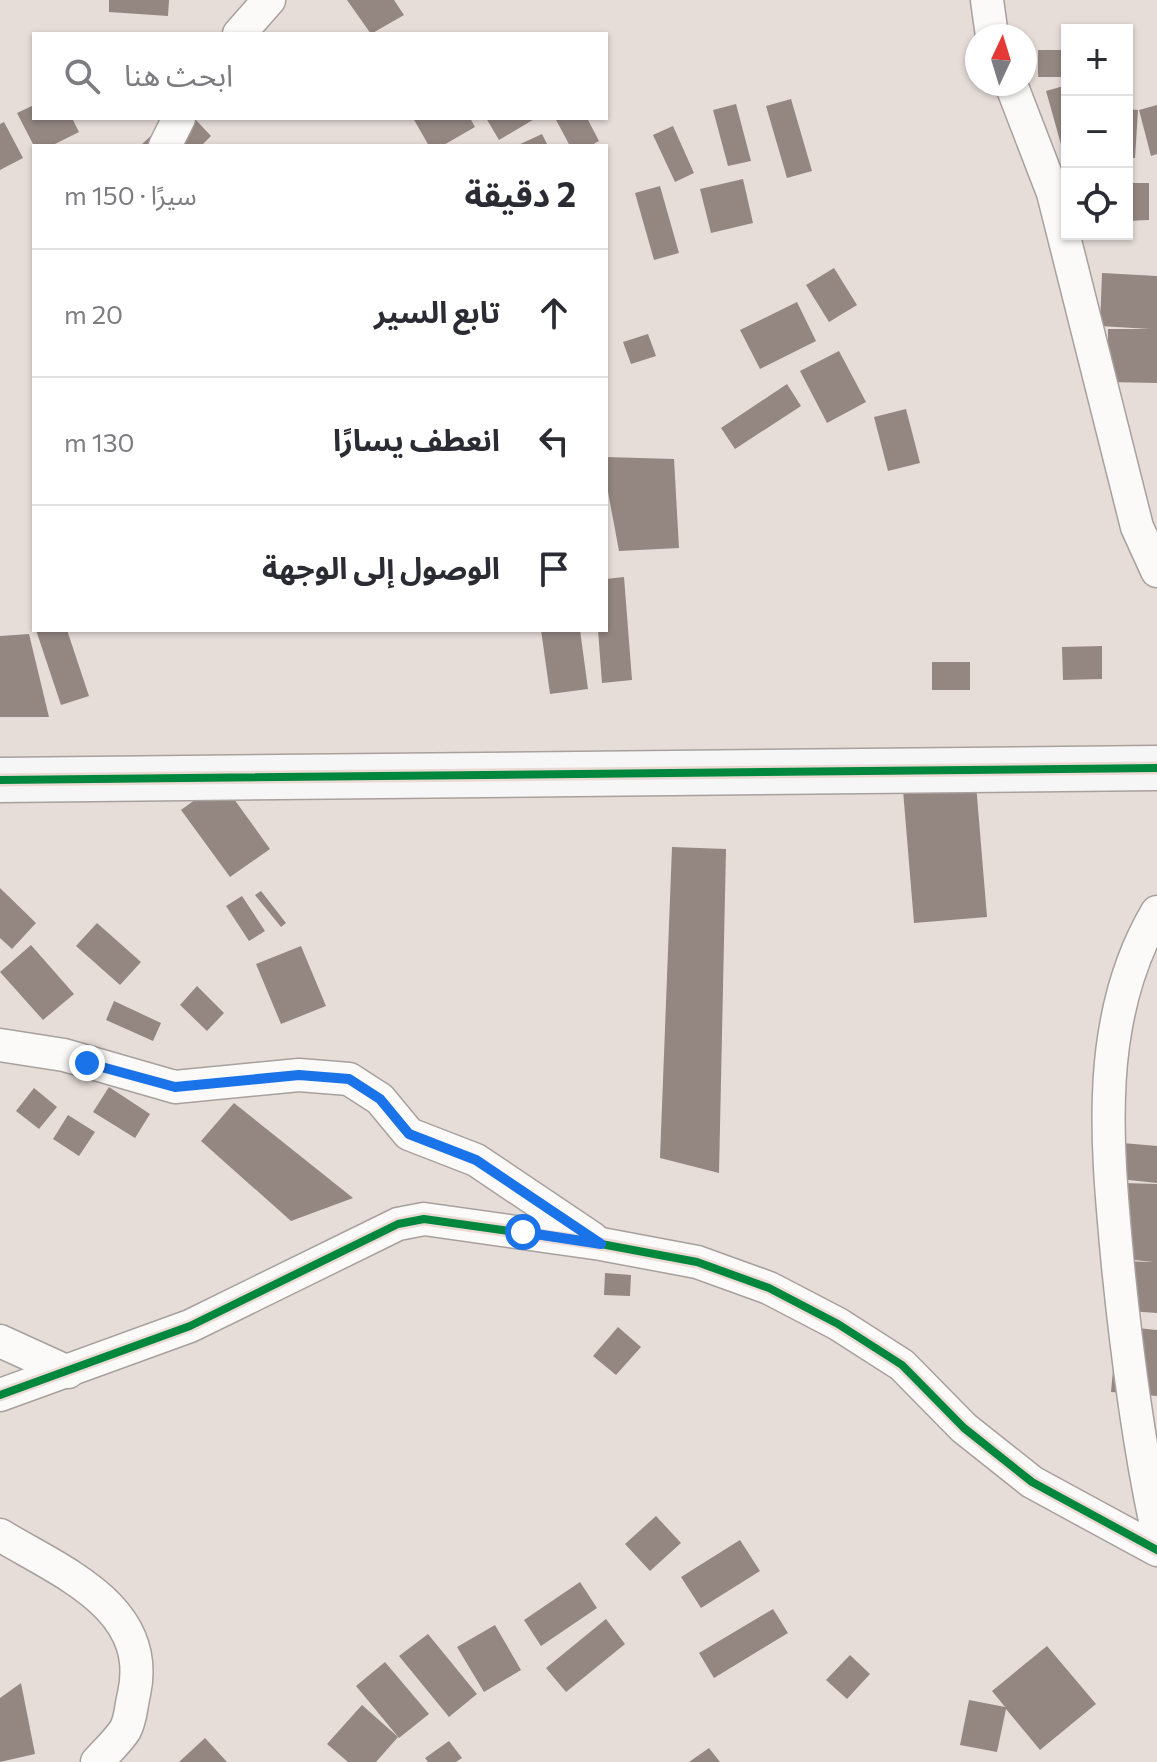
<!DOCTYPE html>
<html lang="ar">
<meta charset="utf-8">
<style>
body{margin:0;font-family:Commissioner,"Noto Sans Arabic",sans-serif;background:#f7f7f7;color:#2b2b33;direction:rtl}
.controls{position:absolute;right:24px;top:24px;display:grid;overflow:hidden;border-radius:0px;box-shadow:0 2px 6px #0004}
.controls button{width:72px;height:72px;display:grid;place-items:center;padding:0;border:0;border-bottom:2px solid #e1e1e2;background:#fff;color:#2b2b33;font:40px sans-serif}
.compass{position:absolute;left:965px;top:24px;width:72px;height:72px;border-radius:50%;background:#fff;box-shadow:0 2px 6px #0004;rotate:4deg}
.stop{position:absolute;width:24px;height:24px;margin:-18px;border:6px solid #1a73e8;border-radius:50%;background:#fff}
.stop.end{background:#1a73e8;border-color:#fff;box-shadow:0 2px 8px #0008}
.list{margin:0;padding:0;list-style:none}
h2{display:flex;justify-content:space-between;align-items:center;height:104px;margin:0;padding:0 32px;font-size:34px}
h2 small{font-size:26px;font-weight:400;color:#7c7c81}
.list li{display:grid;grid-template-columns:52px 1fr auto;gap:24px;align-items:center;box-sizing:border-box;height:128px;padding:0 32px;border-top:2px solid #e1e1e2}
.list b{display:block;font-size:30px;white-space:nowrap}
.list em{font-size:26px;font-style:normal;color:#7c7c81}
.icon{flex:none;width:44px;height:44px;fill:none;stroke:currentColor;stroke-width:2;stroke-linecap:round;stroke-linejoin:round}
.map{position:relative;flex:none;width:1157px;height:1762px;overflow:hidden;direction:ltr}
.search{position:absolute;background:#fff;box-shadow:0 2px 6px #0004;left:32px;top:32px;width:576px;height:88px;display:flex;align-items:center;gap:20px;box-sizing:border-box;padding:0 28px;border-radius:0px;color:#7c7c81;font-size:30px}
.panel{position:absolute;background:#fff;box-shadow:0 2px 6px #0004;left:32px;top:144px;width:576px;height:488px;border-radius:0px;direction:rtl}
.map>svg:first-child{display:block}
.building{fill:#948782}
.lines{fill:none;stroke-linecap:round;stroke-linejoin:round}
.street-casing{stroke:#a7a09d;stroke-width:35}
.secondary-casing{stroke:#a7a09d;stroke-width:47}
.street{stroke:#fbfaf9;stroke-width:32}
.secondary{stroke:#f7f6f6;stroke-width:44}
.cycleway-casing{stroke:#ebdad4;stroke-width:13}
.cycleway{stroke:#00873e;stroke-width:8}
.route{stroke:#1a73e8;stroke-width:10}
</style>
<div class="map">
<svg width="1157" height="1762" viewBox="0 0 1157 1762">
<rect width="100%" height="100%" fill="#e6ddd9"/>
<g class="building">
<polygon points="109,0 169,0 168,16 109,12"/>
<polygon points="347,0 394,0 404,15 371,34"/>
<rect x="1038" y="50" width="29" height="27"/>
<polygon points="1067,85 1067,154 1064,155 1046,91"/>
<polygon points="791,99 812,171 787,178 766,106"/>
<polygon points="736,104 751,161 728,166 713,110"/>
<polygon points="34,105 34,118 72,118 79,132 51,146 34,146 17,113"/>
<polygon points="1157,105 1157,154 1151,156 1139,110"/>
<polygon points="1127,109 1138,110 1135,158 1127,157"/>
<polygon points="170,118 194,118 211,136 201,146 140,146"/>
<polygon points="413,118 470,118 475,127 442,146 429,146"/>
<polygon points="486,118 536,118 499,140"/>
<polygon points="555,118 587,118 599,141 590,146 570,146"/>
<polygon points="4,122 23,158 0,170 0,124"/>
<polygon points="673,126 694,173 675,182 653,135"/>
<polygon points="542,134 548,146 516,146"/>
<polygon points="743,179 753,223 711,233 700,189"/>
<polygon points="1127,183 1149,183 1149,220 1127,221"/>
<polygon points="660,186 679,253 654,260 635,193"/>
<polygon points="834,268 857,305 829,322 806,285"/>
<polygon points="1102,273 1157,276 1157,383 1108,382 1108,329 1150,329 1100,326"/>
<polygon points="797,302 816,341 760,369 740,330"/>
<polygon points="648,334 656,356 631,364 623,342"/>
<polygon points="839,351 866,402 827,423 800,371"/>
<polygon points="787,384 801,406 735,449 721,428"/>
<polygon points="906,409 920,463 888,471 874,417"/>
<polygon points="606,457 674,459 679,548 619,551 606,481"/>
<polygon points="624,577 632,680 602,683 598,630 606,630 606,579"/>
<polygon points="36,630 67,630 89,696 61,705"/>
<polygon points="541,630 580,630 588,689 550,694"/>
<polygon points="29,634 49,717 0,717 0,636"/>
<polygon points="1102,646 1102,679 1063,680 1062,647"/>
<rect x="932" y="662" width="38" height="28"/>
<polygon points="975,772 987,917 914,923 902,778"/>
<polygon points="221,781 270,849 230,877 181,810"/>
<polygon points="672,847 726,849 719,1173 660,1158"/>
<polygon points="0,888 36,923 12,949 0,938"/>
<polygon points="261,891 286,923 281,927 255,895"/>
<polygon points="242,896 265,931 249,941 226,906"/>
<polygon points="97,923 141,962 120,985 76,946"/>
<polygon points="31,945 74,994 43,1020 0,972"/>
<polygon points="301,946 326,1006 281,1024 256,964"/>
<polygon points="197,986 224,1013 207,1031 180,1005"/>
<polygon points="114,1001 161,1023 153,1041 106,1020"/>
<polygon points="109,1087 150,1114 135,1138 93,1112"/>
<polygon points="34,1088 57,1107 39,1129 16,1111"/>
<polygon points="234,1103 353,1198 291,1221 201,1141"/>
<polygon points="68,1115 95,1132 79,1156 53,1139"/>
<polygon points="1123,1143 1157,1146 1157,1183 1119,1179"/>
<polygon points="1124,1183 1157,1184 1157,1313 1114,1310 1118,1261 1153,1262 1116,1258"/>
<polygon points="605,1273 631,1275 630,1296 604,1295"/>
<polygon points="1117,1326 1157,1330 1157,1396 1111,1392"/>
<polygon points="618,1327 641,1347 616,1375 593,1356"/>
<polygon points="656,1516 681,1543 650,1571 625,1544"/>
<polygon points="740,1540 760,1571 701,1608 681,1577"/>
<polygon points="580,1582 597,1608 541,1646 524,1620"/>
<polygon points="773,1609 788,1633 714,1678 699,1653"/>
<polygon points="606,1619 625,1644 566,1692 546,1668"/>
<polygon points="495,1625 521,1670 484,1692 457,1647"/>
<polygon points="428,1634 477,1694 449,1717 399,1656"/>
<polygon points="1047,1646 1096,1704 1040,1750 1006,1709 997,1752 960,1745 969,1700 1005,1707 992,1691"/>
<polygon points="850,1655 870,1674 847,1699 826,1680"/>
<polygon points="385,1662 429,1714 399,1738 356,1686"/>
<polygon points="21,1683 35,1754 0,1762 0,1698"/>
<polygon points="362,1705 398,1737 376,1762 348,1762 327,1744"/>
<polygon points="205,1738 227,1762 179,1762"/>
<polygon points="449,1741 462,1758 456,1762 428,1762 425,1758"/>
<polygon points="709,1748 720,1762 689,1762"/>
</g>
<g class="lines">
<g class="street-casing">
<g id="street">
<polyline points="987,0 992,36"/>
<polyline points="239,34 269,0"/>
<polyline points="1011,84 1053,193 1137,527 1157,571"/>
<polyline points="165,146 179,118"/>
<path d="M1157,912C1093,1020 1107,1147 1118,1266C1127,1355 1138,1442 1157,1530"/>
<polyline points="0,1045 64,1055 175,1087 299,1075 349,1079 380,1099 409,1134 476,1160 592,1238"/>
<polyline points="0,1341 68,1372"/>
<polyline points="0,1395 190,1326 398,1224 424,1219 601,1244 697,1262 769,1288 838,1324 902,1365 964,1428 1032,1482 1157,1550"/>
<path d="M0,1535C61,1572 153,1607 134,1694C131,1705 131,1720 125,1730C118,1741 106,1752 97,1762"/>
</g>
</g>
<g class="secondary-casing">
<polyline id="secondary" points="0,780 1157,768"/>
</g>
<use href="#street" class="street"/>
<use href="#secondary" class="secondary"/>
<g class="cycleway-casing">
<g id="cycleway">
<polyline points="0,780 1157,768"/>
<polyline points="0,1395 190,1326 398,1224 424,1219 601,1244 697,1262 769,1288 838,1324 902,1365 964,1428 1032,1482 1157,1550"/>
</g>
</g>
<use href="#cycleway" class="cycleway"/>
</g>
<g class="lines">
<polyline class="route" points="87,1063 175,1087 299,1075 349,1079 380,1099 409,1134 476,1160 601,1244 523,1232"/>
</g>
</svg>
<div class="controls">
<button>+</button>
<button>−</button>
<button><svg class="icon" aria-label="locate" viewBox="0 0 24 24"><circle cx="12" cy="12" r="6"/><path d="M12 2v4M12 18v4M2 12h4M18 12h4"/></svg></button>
</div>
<svg class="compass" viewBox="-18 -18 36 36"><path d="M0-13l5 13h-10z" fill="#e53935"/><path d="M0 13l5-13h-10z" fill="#7c7c81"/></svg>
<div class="stop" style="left:523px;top:1232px"></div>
<div class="stop end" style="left:87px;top:1063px"></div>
<div class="search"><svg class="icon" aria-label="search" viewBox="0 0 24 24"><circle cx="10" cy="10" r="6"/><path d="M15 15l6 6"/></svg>ابحث هنا</div>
<section class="panel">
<h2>2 دقيقة<small>سيرًا · 150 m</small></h2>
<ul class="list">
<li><svg class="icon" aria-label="ahead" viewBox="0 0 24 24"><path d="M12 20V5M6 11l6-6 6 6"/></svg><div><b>تابع السير</b></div><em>20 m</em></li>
<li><svg class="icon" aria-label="left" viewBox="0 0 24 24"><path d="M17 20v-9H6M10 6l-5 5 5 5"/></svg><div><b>انعطف يسارًا</b></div><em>130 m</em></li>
<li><svg class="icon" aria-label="arrive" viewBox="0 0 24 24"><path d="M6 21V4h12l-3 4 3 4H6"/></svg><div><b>الوصول إلى الوجهة</b></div></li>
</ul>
</section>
</div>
